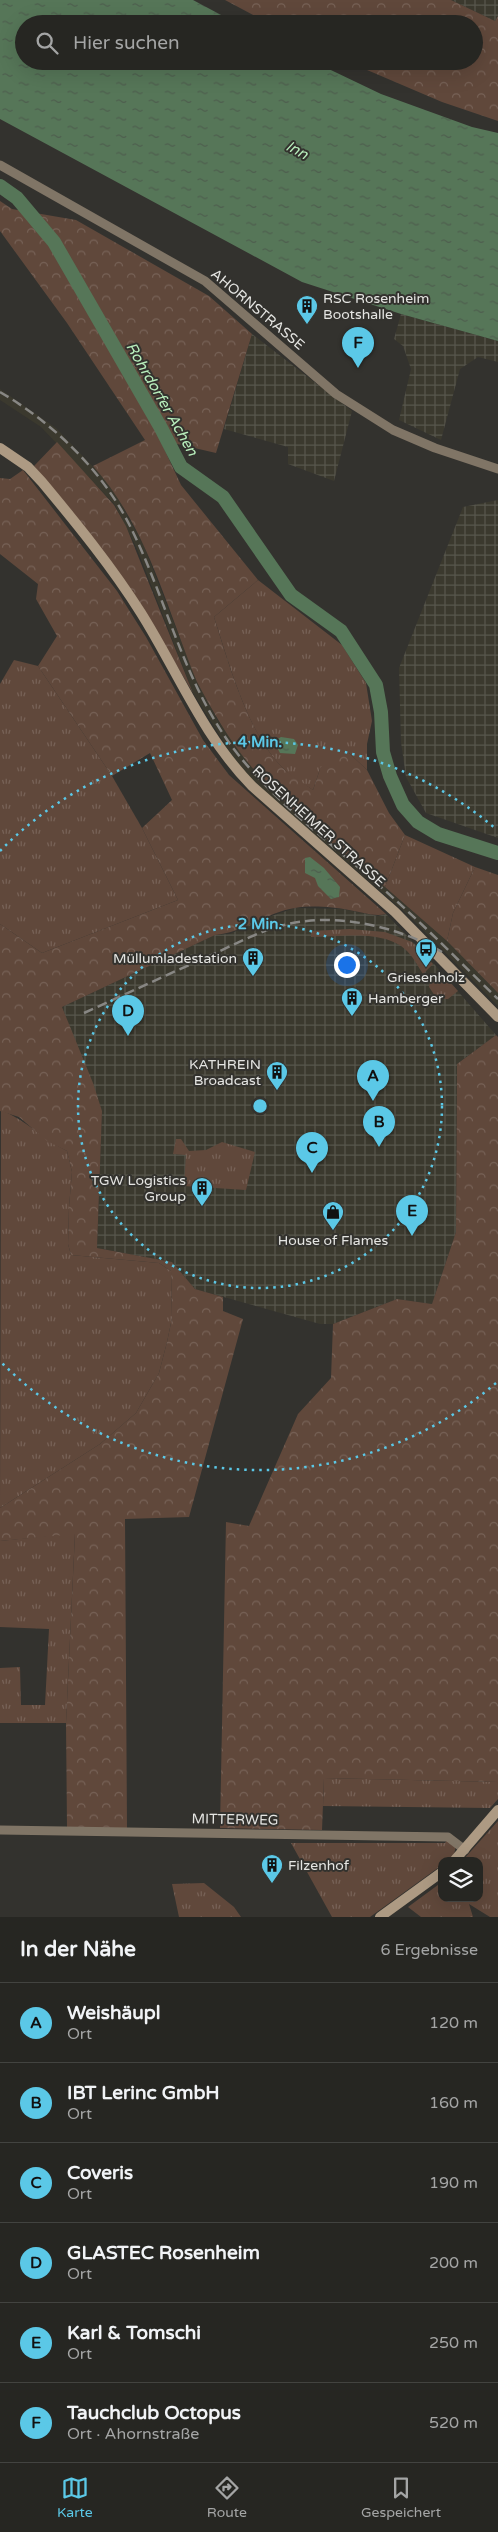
<!DOCTYPE html>
<html lang="de">
<meta charset="utf-8">
<style>
body{margin:0;font-family:"Varela Round",sans-serif;background:#32322f;color:#f1f3f6}
.controls{position:absolute;right:15px;bottom:15px;display:grid;overflow:hidden;border-radius:10px;box-shadow:0 5px 20px #0002}
.controls button{width:45px;height:45px;display:grid;place-items:center;padding:0;border:0;border-bottom:1px solid #424340;background:#262622;color:#f1f3f6;font:25px sans-serif}
.you{position:absolute;left:346px;top:964px;width:18px;height:18px;margin:-12px;border:4px solid #fff;border-radius:50%;background:#1a73e8;box-shadow:0 0 0 8px #1a73e833}
.badge{display:grid;place-items:center;width:32px;height:32px;border-radius:50%;background:#5bc8e7;color:#111;font-size:16px;font-weight:700}
.pin{position:absolute;translate:-50% -41px;filter:drop-shadow(0 1px 2px #0008)}
.pin::after{content:'';position:absolute;top:26px;width:18px;height:15px;background:inherit;clip-path:polygon(0 0,100% 0,50% 100%)}
.list{margin:0;padding:0;list-style:none}
h2{display:flex;justify-content:space-between;align-items:center;height:65px;margin:0;padding:0 20px;font-size:21px}
h2 small{font-size:16px;font-weight:400;color:#a4a5a5}
.list li{display:grid;grid-template-columns:32px 1fr auto;gap:15px;align-items:center;box-sizing:border-box;height:80px;padding:0 20px;border-top:1px solid #424340}
.list b{display:block;font-size:19px;white-space:nowrap}
.list p{margin:0;font-size:16px;white-space:nowrap;color:#a4a5a5}
.list em{font-size:16px;font-style:normal;color:#a4a5a5}
.icon{flex:none;width:28px;height:28px;fill:none;stroke:currentColor;stroke-width:2;stroke-linecap:round;stroke-linejoin:round}
.map{position:relative;flex:none;width:498px;height:1917px;overflow:hidden}
.search{position:absolute;background:#262622;box-shadow:0 5px 20px #0002;left:15px;right:15px;top:15px;height:55px;display:flex;align-items:center;gap:12px;box-sizing:border-box;padding:0 18px;border-radius:28px;color:#a4a5a5;font-size:19px}
.sheet{height:545px;background:#262622}
nav{display:flex;justify-content:space-around;align-items:center;box-sizing:border-box;height:70px;border-top:1px solid #424340;background:#262622;font-size:14px;color:#a4a5a5}
nav a{display:grid;justify-items:center;gap:2px}
nav .on{color:#5bc8e7}
.map>svg:first-child{display:block}
.built{fill:#3b392e}
.industrial{fill:url(#industrial-grid)}
.grass{fill:url(#grass-tufts)}
.forest{fill:url(#forest-crowns)}
.water{fill:url(#water-ripples)}
.lines{fill:none;stroke-linecap:round;stroke-linejoin:round}
.river{stroke:#567658;stroke-width:14}
.street{stroke:#807566;stroke-width:9}
.secondary{stroke:#ad9a83;stroke-width:10}
.rail{stroke:#888784;stroke-width:2.5;stroke-dasharray:10 5;stroke-linecap:butt}
.ring{fill:none;stroke:#5bc8e7;stroke-width:2.5;stroke-dasharray:2.5 5}
.labels{text-anchor:middle;stroke-width:4;stroke-linejoin:round;paint-order:stroke}
.poi-label{font-size:14px;fill:#e5e5e2;stroke:#33322e;text-anchor:start}
.street-label{font-size:14px;fill:#e5e5e2;stroke:#33322e}
.water-label{font-size:15px;font-style:italic;fill:#b8eebc;stroke:#33322e}
.centre{fill:#5bc8e7;stroke:#33322e;stroke-width:2.5}
.ring-label{font-size:15px;text-anchor:middle;font-weight:bold;fill:#5bc8e7;stroke:#33322e;stroke-width:4;stroke-linejoin:round;paint-order:stroke}
</style>
<div class="map">
<svg width="498" height="1917" viewBox="0 0 498 1917">
<defs>
<pattern id="industrial-grid" width="8" height="8" patternUnits="userSpaceOnUse" patternTransform="scale(1.25)"><rect width="8" height="8" fill="#3b392e"/><path d="M0 4h8M4 0v8" fill="none" stroke="#57564c"/></pattern>
<pattern id="grass-tufts" width="24" height="20" patternUnits="userSpaceOnUse" patternTransform="scale(1.25)"><rect width="24" height="20" fill="#60483b"/><path d="M3 7l-1-3M5 7V3M7 7l1-3M15 17l-1-3M17 17v-4M19 17l1-3" fill="none" stroke="#776257"/></pattern>
<pattern id="forest-crowns" width="20" height="18" patternUnits="userSpaceOnUse" patternTransform="scale(1.25)"><rect width="20" height="18" fill="#60483b"/><path d="M2 6a3 3 0 1 1 6 0M12 15a3 3 0 1 1 6 0" fill="none" stroke="#776257"/></pattern>
<pattern id="water-ripples" width="26" height="14" patternUnits="userSpaceOnUse" patternTransform="scale(1.25)"><rect width="26" height="14" fill="#567658"/><path d="M2 4q2-2 4 0t4 0M15 11q2-2 4 0t4 0" fill="none" stroke="#4e5e4e"/></pattern>
</defs>
<rect width="100%" height="100%" fill="#33322e"/>
<polygon class="built" points="0,389 56,428 103,477 120,502 144,546 197,682 218,721 256,772 283,798 447,941 498,993 498,1006 408,915 250,778 233,757 193,693 137,549 115,505 41,427 0,400"/>
<g class="industrial">
<polygon points="451,0 498,0 498,16 495,21"/>
<polygon points="401,314 498,341 498,362 478,357 460,369 441,440 399,420 411,369 403,346 394,339"/>
<polygon points="252,334 352,411 334,481 288,464 288,447 224,429"/>
<polygon points="498,500 498,838 426,813 406,777 401,742 399,668 463,507"/>
<polygon points="295,908 342,909 378,916 386,914 435,965 496,1035 457,1064 456,1232 432,1304 397,1299 333,1324 320,1324 195,1289 172,1262 97,1248 102,1111 62,1007 215,935 230,934 260,920"/>
</g>
<g class="grass">
<path d="M258,580L342,645L366,683L372,721L367,744V770L349,753L320,769L313,790C304,784 293,778 285,770C248,736 229,663 214,617Z"/>
<polygon points="14,660 38,666 112,776 142,828 178,900 42,953 0,924 0,684"/>
<polygon points="405,835 475,867 453,913 447,941 385,887"/>
<path d="M350,929L385,932L412,942L433,964L423,974C418,966 413,957 407,951C385,929 340,937 311,937V931Z"/>
<polygon points="440,971 458,991 448,999 437,999 429,987 430,980"/>
<path d="M1,1110C26,1120 43,1139 67,1151L72,1172L69,1207L68,1244L71,1255L159,1263L171,1271L172,1318L167,1342L159,1373L136,1413L100,1444L0,1508Z"/>
<polygon points="176,1139 181,1139 189,1151 206,1150 222,1142 255,1152 246,1190 184,1186 186,1155 173,1154"/>
<polygon points="75,1533 66,1723 0,1723 0,1668 20,1667 21,1705 45,1705 49,1629 0,1627 0,1541"/>
<polygon points="324,1778 498,1782 498,1799 490,1808 323,1806"/>
<polygon points="498,1821 498,1917 490,1917 469,1904 473,1917 421,1917 408,1907 442,1882 442,1898 479,1898 479,1861 462,1861"/>
<path d="M447,1840L455,1843C457,1852 452,1861 442,1861V1865L370,1917H332L291,1843H445Z"/>
<polygon points="204,1883 234,1907 241,1917 179,1917 172,1884"/>
</g>
<g class="forest">
<polygon points="225,0 451,0 495,21 498,16 498,121 442,102 346,61 474,61 474,24 270,24"/>
<path d="M0,201L12,209L76,220L209,296L252,334L216,453L160,440L181,485L258,580L214,617C229,664 248,735 285,770C293,777 304,783 313,790L320,769L330,751L349,753L367,770L389,813L405,835L385,887C342,850 294,815 256,772C232,745 214,714 197,682C167,609 147,526 93,466L145,440L67,323L0,231Z"/>
<polygon points="57,442 114,505 126,526 193,693 136,597 34,466"/>
<path d="M23,470L117,591L146,637L203,740L229,775L386,914C374,917 362,912 349,910C333,907 311,905 295,908C267,912 243,933 215,935L62,1007L93,1083L102,1111L97,1248L172,1262L195,1289L223,1297V1311L243,1319L189,1517L125,1519L127,1829L67,1827L66,1723L75,1534L0,1541V1508L100,1444L136,1413L159,1373L167,1342L172,1318L171,1271L159,1263L71,1255L68,1244L69,1207L72,1172L67,1151L47,1141L19,1117L0,1111V924L42,953L178,900L142,828L172,800L150,753L112,776L38,666L57,636L36,599L38,584L0,554V478L10,479Z"/>
<polygon points="475,867 498,875 498,993 447,941 453,913"/>
<polygon points="496,1035 498,1037 498,1782 324,1778 322,1830 220,1828 226,1522 249,1526 298,1414 331,1378 333,1324 397,1299 432,1304 456,1232 457,1064"/>
</g>
<g class="water">
<polygon points="0,0 193,0 238,24 24,24 24,61 312,61 381,94 472,127 498,133 498,341 401,314 302,282 0,119"/>
<polygon points="281,737 294,739 298,745 295,754 280,753 274,741"/>
<polygon points="310,857 324,868 340,887 339,897 331,899 318,886 315,878 305,873 305,858"/>
</g>
<g class="lines">
<polyline class="river" points="0,186 17,198 54,242 161,428 181,467 223,497 291,595 341,631 376,685 381,712 383,752 390,776 403,805 418,822 438,834 498,853"/>
<g class="street">
<polyline points="0,165 205,281 336,394 393,430 435,448 498,469"/>
<polyline points="0,1830 448,1837 465,1850"/>
</g>
<g class="secondary">
<path d="M0,448L28,467L42,482C77,524 112,567 141,613C178,672 203,736 252,786L395,912L498,1017"/>
<polyline points="454,1861 498,1810"/>
<polyline points="380,1917 442,1872"/>
</g>
<g class="rail">
<path d="M0,392C53,423 102,470 130,526C167,600 183,681 233,748C274,802 331,843 382,888C422,923 460,962 498,999"/>
<path d="M84,1013C124,995 164,976 205,958C238,943 271,924 307,921C352,916 404,930 442,952"/>
</g>
</g>
<g class="ring">
<circle cx="260" cy="1106" r="182"/>
<path d="M496 1383A364 364 0 0 1 0 1361M0 851A364 364 0 0 1 496 829"/>
</g>
<defs>
<g id="building-pin" transform="scale(1.125)"><path d="M0 17L-7.5 6A9.5 9.5 0 1 1 7.5 6Z" fill="#5bc8e7" stroke="#33322e"/><path d="M-4-6H4V6H1V3H-1V6H-4ZM-2.5-4.3h1.7v1.8h-1.7ZM.8-4.3h1.7v1.8H.8ZM-2.5-1h1.7V.8h-1.7ZM.8-1h1.7V.8H.8Z" fill="#111"/></g>
<g id="bus-pin" transform="scale(1.125)"><path d="M0 17L-7.5 6A9.5 9.5 0 1 1 7.5 6Z" fill="#5bc8e7" stroke="#33322e"/><path d="M-5-6H5V4H4V6H2V4H-2V6H-4V4H-5ZM-3.5-4V0h7V-4ZM-3.5 1.2v1.5H-2V1.2ZM2 1.2v1.5H3.5V1.2Z" fill="#111"/></g>
<g id="shop-pin" transform="scale(1.125)"><path d="M0 17L-7.5 6A9.5 9.5 0 1 1 7.5 6Z" fill="#5bc8e7" stroke="#33322e"/><path d="M-5-2.5h2.3a2.7 3.5 0 0 1 5.4 0H5L5.5 6h-11ZM-1.5-2.5h3a1.5 2.3 0 0 0-3 0Z" fill="#111"/></g>
</defs>
<g fill-rule="evenodd">
<use href="#building-pin" x="307" y="306"/>
<use href="#bus-pin" x="426" y="949"/>
<use href="#building-pin" x="253" y="958"/>
<use href="#building-pin" x="352" y="998"/>
<use href="#building-pin" x="277" y="1072"/>
<use href="#building-pin" x="202" y="1188"/>
<use href="#shop-pin" x="333" y="1212"/>
<use href="#building-pin" x="272" y="1865"/>
</g>
<g class="labels">
<g class="poi-label">
<text x="323" y="303">RSC Rosenheim<tspan x="323" dy="16">Bootshalle</tspan></text>
<text x="237" y="963" text-anchor="end">Müllumladestation</text>
<text x="426" y="982" text-anchor="middle">Griesenholz</text>
<text x="368" y="1003">Hamberger</text>
<text x="261" y="1069" text-anchor="end">KATHREIN<tspan x="261" dy="16">Broadcast</tspan></text>
<text x="186" y="1185" text-anchor="end">TGW Logistics<tspan x="186" dy="16">Group</tspan></text>
<text x="333" y="1245" text-anchor="middle">House of Flames</text>
<text x="288" y="1870">Filzenhof</text>
</g>
<g class="street-label">
<text transform="translate(258 309) rotate(40)" y="5">AHORNSTRASSE</text>
<text transform="translate(319 826) rotate(42)" y="5">ROSENHEIMER STRASSE</text>
<text transform="translate(235 1819) rotate(1)" y="5">MITTERWEG</text>
</g>
<g class="water-label">
<text transform="translate(297 150) rotate(28)" y="5">Inn</text>
<text transform="translate(162 399) rotate(60)" y="5">Rohrdorfer Achen</text>
</g>
</g>
<circle cx="260" cy="1106" r="8" class="centre"/>
<g class="ring-label">
<text x="260" y="747">4 Min.</text>
<text x="260" y="929">2 Min.</text>
</g>
</svg>
<div class="controls">
<button><svg class="icon" aria-label="layers" viewBox="0 0 24 24"><path d="M12 4l9 5-9 5-9-5zM3 14l9 5 9-5"/></svg></button>
</div>
<div class="you"></div>
<div class="pin badge" style="left:373px;top:1101px">A</div>
<div class="pin badge" style="left:379px;top:1147px">B</div>
<div class="pin badge" style="left:312px;top:1173px">C</div>
<div class="pin badge" style="left:128px;top:1036px">D</div>
<div class="pin badge" style="left:412px;top:1236px">E</div>
<div class="pin badge" style="left:358px;top:368px">F</div>
<div class="search"><svg class="icon" aria-label="search" viewBox="0 0 24 24"><circle cx="10" cy="10" r="6"/><path d="M15 15l6 6"/></svg>Hier suchen</div>
</div>
<section class="sheet">
<h2>In der Nähe<small>6 Ergebnisse</small></h2>
<ul class="list">
<li><span class="badge">A</span><div><b>Weishäupl</b><p>Ort</p></div><em>120 m</em></li>
<li><span class="badge">B</span><div><b>IBT Lerinc GmbH</b><p>Ort</p></div><em>160 m</em></li>
<li><span class="badge">C</span><div><b>Coveris</b><p>Ort</p></div><em>190 m</em></li>
<li><span class="badge">D</span><div><b>GLASTEC Rosenheim</b><p>Ort</p></div><em>200 m</em></li>
<li><span class="badge">E</span><div><b>Karl &amp; Tomschi</b><p>Ort</p></div><em>250 m</em></li>
<li><span class="badge">F</span><div><b>Tauchclub Octopus</b><p>Ort · Ahornstraße</p></div><em>520 m</em></li>
</ul>
</section>
<nav>
<a class="on"><svg class="icon" aria-label="map" viewBox="0 0 24 24"><path d="M3 6l6-2 6 2 6-2v14l-6 2-6-2-6 2zM9 4v14M15 6v14"/></svg>Karte</a>
<a><svg class="icon" aria-label="directions" viewBox="0 0 24 24"><path d="M12 3l9 9-9 9-9-9zM9 14v-3h6M13 9l2 2-2 2"/></svg>Route</a>
<a><svg class="icon" aria-label="saved" viewBox="0 0 24 24"><path d="M7 4h10v16l-5-4-5 4z"/></svg>Gespeichert</a>
</nav>
